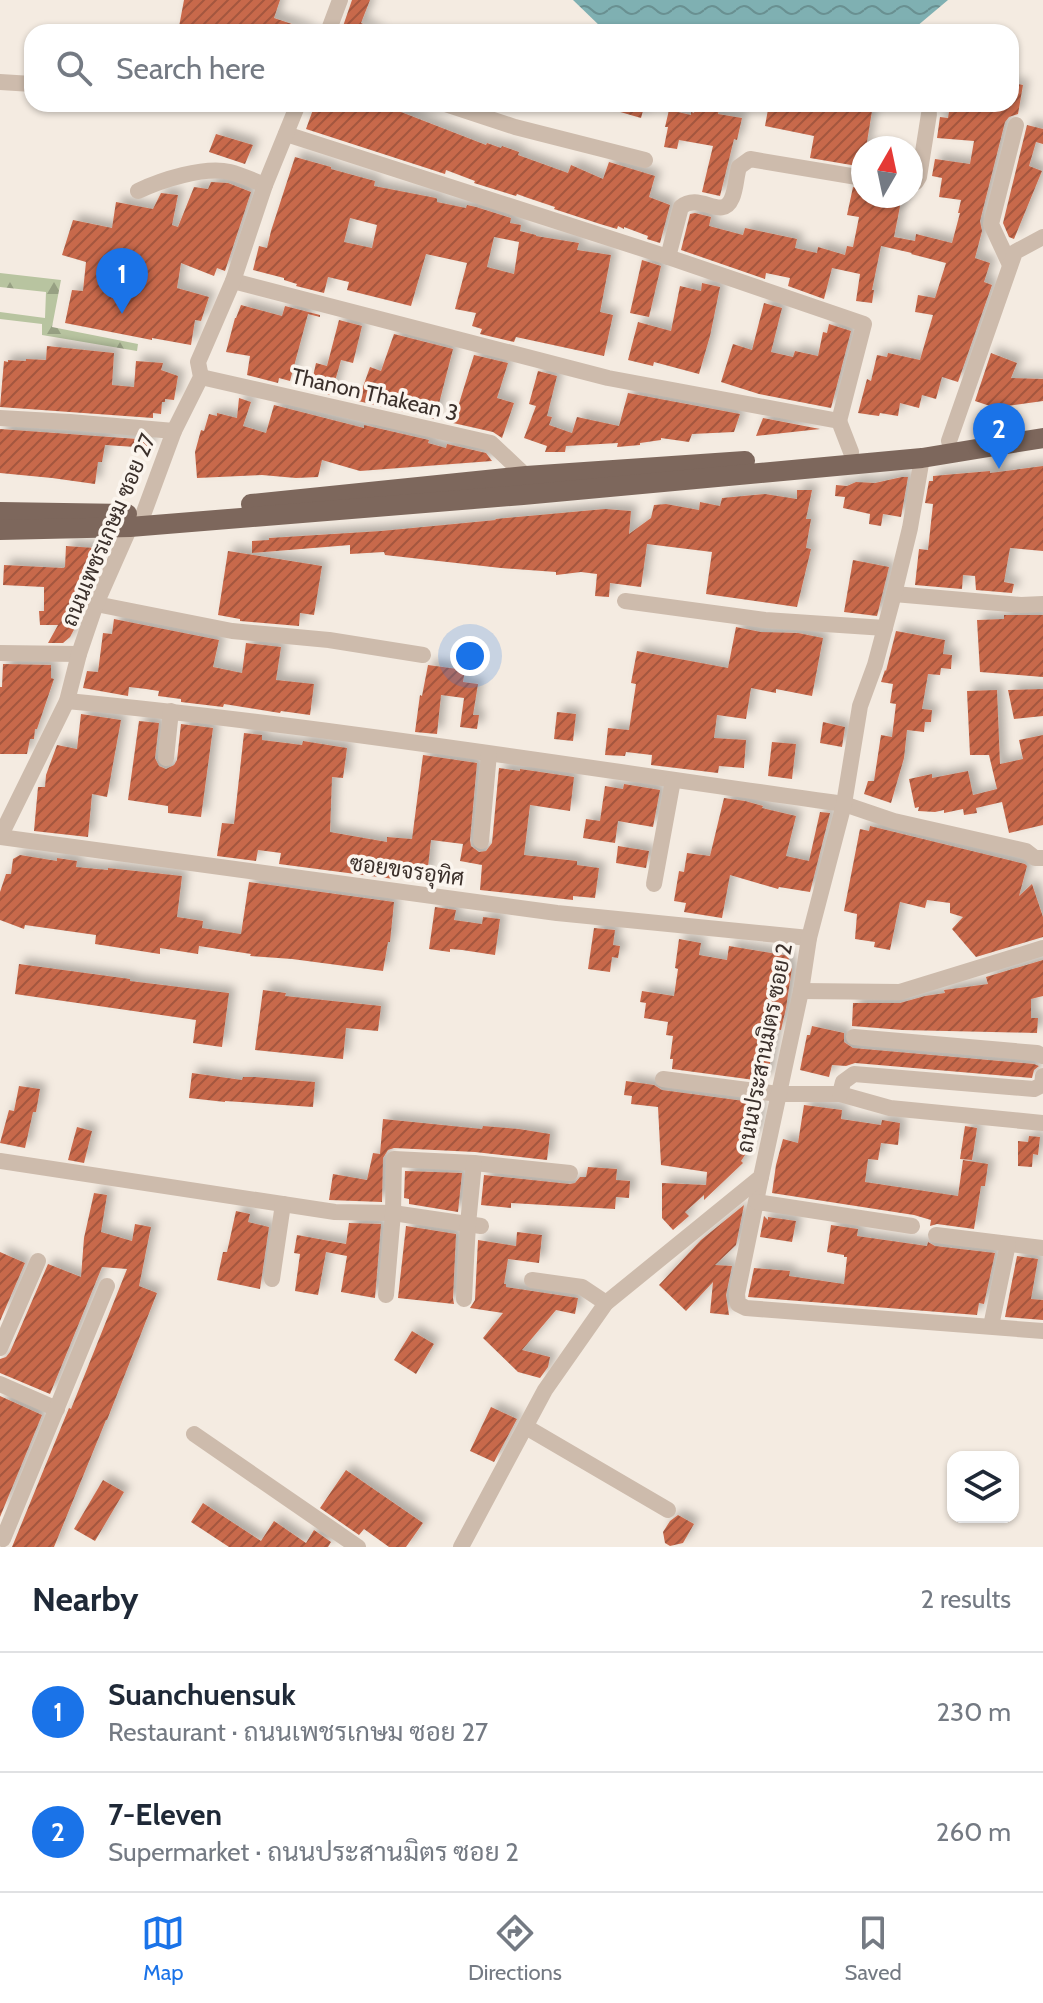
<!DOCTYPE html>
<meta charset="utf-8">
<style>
body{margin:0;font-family:Cabin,Sarabun,sans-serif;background:#f2f2f3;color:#1f2937}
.controls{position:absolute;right:24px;bottom:24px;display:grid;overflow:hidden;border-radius:16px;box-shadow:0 2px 6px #0004}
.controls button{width:72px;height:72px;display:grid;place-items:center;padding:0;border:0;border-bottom:2px solid #e0e1e3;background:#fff;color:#1f2937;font:40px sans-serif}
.compass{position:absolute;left:851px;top:136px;width:72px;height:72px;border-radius:50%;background:#fff;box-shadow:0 2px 6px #0004;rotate:9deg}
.you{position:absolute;left:470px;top:656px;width:28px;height:28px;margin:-20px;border:6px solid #fff;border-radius:50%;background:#1a73e8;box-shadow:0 0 0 12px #1a73e833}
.badge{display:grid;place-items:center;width:52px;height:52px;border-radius:50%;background:#1a73e8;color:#fff;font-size:26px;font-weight:700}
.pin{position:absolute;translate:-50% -66px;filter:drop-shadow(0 2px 4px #0008)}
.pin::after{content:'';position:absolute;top:42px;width:28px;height:24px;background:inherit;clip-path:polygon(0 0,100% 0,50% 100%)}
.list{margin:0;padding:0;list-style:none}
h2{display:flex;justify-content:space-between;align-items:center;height:104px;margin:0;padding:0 32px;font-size:34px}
h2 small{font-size:26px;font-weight:400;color:#747a83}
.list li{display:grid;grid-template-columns:52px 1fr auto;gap:24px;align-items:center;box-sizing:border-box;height:120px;padding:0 32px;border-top:2px solid #e0e1e3}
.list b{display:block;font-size:30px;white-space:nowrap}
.list p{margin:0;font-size:26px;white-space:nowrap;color:#747a83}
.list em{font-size:26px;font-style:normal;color:#747a83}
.icon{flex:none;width:44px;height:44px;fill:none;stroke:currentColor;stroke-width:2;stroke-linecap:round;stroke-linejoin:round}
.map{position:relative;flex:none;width:1043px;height:1547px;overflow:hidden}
.search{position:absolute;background:#fff;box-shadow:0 2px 6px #0004;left:24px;right:24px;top:24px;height:88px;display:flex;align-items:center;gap:20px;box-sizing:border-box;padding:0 28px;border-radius:24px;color:#747a83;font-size:30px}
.sheet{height:344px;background:#fff}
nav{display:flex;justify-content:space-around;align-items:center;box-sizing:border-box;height:112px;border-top:2px solid #e0e1e3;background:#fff;font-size:22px;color:#747a83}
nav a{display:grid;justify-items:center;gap:4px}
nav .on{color:#1a73e8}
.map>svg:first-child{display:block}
.forest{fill:url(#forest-firs)}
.water{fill:url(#water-waves)}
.building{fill:url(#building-hatch);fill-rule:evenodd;filter:url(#shadow)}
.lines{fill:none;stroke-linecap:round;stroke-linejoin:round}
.minor{stroke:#cdbbac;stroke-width:16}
.major{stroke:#7d675c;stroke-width:20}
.labels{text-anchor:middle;stroke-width:7;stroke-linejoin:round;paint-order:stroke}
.street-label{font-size:22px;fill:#3b302b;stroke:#fbf5ee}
</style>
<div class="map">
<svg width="1043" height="1547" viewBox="0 0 1043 1547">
<defs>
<pattern id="forest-firs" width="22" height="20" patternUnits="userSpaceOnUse" patternTransform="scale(2)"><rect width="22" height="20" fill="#b8c4a0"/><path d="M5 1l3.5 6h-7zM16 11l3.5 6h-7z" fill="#97a083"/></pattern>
<pattern id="water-waves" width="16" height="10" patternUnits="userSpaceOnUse" patternTransform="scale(2)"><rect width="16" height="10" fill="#7fb0b2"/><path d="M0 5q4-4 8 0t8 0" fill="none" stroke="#699091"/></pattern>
<pattern id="building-hatch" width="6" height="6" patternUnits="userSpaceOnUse" patternTransform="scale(2)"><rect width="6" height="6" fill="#c8694b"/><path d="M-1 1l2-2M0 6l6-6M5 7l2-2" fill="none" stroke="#a4573f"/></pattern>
<filter id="shadow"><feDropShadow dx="6" dy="-6" stdDeviation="4" flood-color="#0004"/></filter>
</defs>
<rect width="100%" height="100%" fill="#f4ebe1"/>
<polygon class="forest" points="0,273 61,280 52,327 138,344 137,351 42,335 42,324 0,319 0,312 45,318 46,292 0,287"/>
<polygon class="water" points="573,0 948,0 910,32 609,32 603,29"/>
<g class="building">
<polygon points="184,0 280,0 274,18 310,30 309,32 178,32"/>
<polygon points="352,0 370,0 361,23 381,32 341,32"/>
<polygon points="1012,83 1023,85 1018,114 1009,117 1005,122 980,221 982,231 975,258 990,263 984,282 992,285 958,382 942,377 936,399 922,395 919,408 900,403 898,416 880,413 879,416 858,413 867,379 871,381 877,355 887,357 888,353 920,360 933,315 915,312 918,295 935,298 946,263 911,254 912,253 881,246 872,290 874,290 872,303 856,301 860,274 832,268 824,299 788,286 790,278 766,273 765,279 681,250 690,214 695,213 711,217 709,226 743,235 745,228 797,239 795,248 817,253 818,247 845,255 847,246 853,247 859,217 847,215 853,187 863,189 863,196 902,196 894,237 915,241 916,234 952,243 960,213 958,213 961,200 939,197 942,178 932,176 935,159 970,164 974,141 937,138 940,117 948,118 950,105 964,108 965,104 1011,104"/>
<polygon points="315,104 374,104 401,112 486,145 487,143 501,148 502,146 519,152 518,155 568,173 571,165 603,179 609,162 655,176 649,197 670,205 660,243 647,239 648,236 624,227 624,229 618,226 617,229 600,224 554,209 555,207 528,198 517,194 516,196 474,183 475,181 446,170 445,174 306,129"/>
<polygon points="603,104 644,104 644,107 641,118 603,107"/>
<polygon points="696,104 720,104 718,114 742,118 737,140 734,139 720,196 702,192 713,146 679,140 677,149 664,147 668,127 665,127 669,110 691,115 691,112 694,113"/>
<polygon points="769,104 843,104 850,105 850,108 872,111 866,148 863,148 861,164 863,167 810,158 814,136 765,126"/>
<polygon points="1027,125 1043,129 1043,144 1036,142 1029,166 1042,171 1014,239 1009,237 1003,223"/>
<polygon points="216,134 253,145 245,164 209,152"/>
<path d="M295,157L331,167V169L375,181L374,186L436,198L437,199V202L466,208L467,205L476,207L511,218L510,223L521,225L520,231L536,235V236L579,243L577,250L611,255L600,312L613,315L604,356L516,337L514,342L480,334L482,329L472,326L476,313L455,309L467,263L426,254L411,306L347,290L349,282L328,277L324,293L296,286L297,284L284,280V278L253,270L259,246L267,248L271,231ZM350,218L377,225L372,248L344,242ZM494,237L519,242L514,274L487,267Z"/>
<polygon points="211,182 228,183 251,192 225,271 217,268 214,276 181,263 177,288 209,297 201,321 195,320 191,345 152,338 152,340 65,323 72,290 83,291 86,262 62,255 73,220 112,228 116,202 153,209 161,193 178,195 172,225 178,227 194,187 208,189"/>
<polygon points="642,260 661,266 649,317 630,313"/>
<polygon points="702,283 720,287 710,336 699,374 654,362 653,366 628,360 638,322 671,331 680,286 701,291"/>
<polygon points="764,303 782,308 771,352 793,357 795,351 818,356 823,332 827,333 829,324 851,331 831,408 759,394 721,382 733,344 752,350"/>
<polygon points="241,305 282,316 285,306 320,315 320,317 308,314 290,381 279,378 278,383 247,375 250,356 226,352 235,318 236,318"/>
<polygon points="339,320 362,326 353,363 341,360 331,395 310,390 316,363 327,366"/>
<polygon points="394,334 453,349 435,419 358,401 370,367 381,371"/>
<polygon points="47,346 114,353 112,385 134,387 136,361 163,363 161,370 178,376 174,400 165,399 165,402 162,402 161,414 153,413 153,418 0,407 4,361 8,362 8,360 26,361 26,359 46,360"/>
<polygon points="991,353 1017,363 1011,378 1043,379 1043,401 1000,407 999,409 975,401"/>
<polygon points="474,355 508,363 497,398 514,403 502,438 493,432 453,423"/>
<polygon points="538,371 557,376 547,416 552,417 549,425 572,433 577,417 619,426 628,393 740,414 734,432 692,434 689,442 661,438 661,440 640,443 640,445 617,447 618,443 566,446 565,452 545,452 547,446 524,438 536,406 529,404"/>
<polygon points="239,398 251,402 243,426 266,433 274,405 364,428 364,425 429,440 428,443 446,448 447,444 486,453 492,461 360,471 322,460 318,477 296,478 262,475 197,478 195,452 201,430 204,431 209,414 217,416 217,413 237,418"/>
<polygon points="763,418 820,429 756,436"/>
<polygon points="0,429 151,440 151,448 105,445 102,462 98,462 95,484 52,478 0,473"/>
<polygon points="1043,466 1043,551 1010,548 1004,582 1014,584 1012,593 976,590 975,576 963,575 962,589 915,585 919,549 928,550 933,504 925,503 929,481 933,481 933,476 990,471 990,473"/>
<polygon points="902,477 908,477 901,517 883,514 881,526 869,524 870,514 843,508 845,497 835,496 836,485 847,486 856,482 875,483"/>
<polygon points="797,490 812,490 806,519 811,519 806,548 811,549 797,607 706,594 712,552 647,544 641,587 610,583 609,597 595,596 597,574 581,572 556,575 556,572 501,568 385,555 384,552 350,554 350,545 252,553 252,541 269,540 269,538 381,531 496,520 495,519 605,509 631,511 629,534 651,518 654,505 666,504 699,510 700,502 720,506 722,498 765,494 797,499"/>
<polygon points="66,546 95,548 90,590 77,624 70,637 63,643 48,643 58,625 40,625 39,611 44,611 44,587 3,585 4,565 63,568 65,567"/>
<polygon points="228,551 322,566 314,615 300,613 299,626 240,621 240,619 218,615"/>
<polygon points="853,560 889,567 877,616 844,612"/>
<polygon points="1004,615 1043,615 1043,677 980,672 977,620 1004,619"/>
<polygon points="114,619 219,640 213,667 242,673 246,643 281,647 276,680 314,684 310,715 281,711 280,713 224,704 223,707 181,702 181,699 158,696 159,691 146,689 129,687 128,696 83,688 87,671 98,672 103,633 112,634"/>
<polygon points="736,627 761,632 798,633 823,638 812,696 776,689 776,693 751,688 746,719 717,715 714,738 746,740 744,768 719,766 718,773 651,765 652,755 626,752 625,756 605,755 608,728 629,730 636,684 631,683 637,651 728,668"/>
<polygon points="896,631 945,640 943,654 952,655 951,669 941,668 940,675 928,674 922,709 932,710 931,722 925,722 924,732 907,730 904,758 891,803 864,794 868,781 874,781 881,735 892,737 896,704 890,703 893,684 881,682 885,670 886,671"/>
<polygon points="3,664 51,665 51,678 54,679 37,729 35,729 34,739 30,739 27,754 0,754 0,687 2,687"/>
<polygon points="428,665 465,670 463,682 478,684 473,715 479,715 477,729 460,727 464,698 441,695 437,734 415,732 420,695 422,696"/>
<polygon points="1043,689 1043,716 1014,719 1008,690"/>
<polygon points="997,690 1000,764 1023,759 1019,740 1043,735 1043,825 1009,833 1002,802 976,808 977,813 964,815 963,809 944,813 944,810 935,812 918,811 919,807 915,808 909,779 932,774 932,778 968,771 973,795 997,789 989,755 970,755 967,691"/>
<polygon points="557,712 576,714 573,741 554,739"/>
<polygon points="81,714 121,720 107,797 92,794 88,837 34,831 38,787 45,787 46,775 57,745 77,749"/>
<polygon points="139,721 159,723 155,758 159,766 166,769 174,765 177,760 181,724 213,728 201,817 168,813 168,806 128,800"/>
<polygon points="823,722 845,727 842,747 820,743"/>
<polygon points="244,733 262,735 262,740 302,745 303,741 347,748 343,778 332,777 330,832 387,842 387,837 412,839 423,755 477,763 470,840 471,846 479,852 486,851 492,843 499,768 520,771 520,769 574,777 570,811 530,805 524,855 577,861 577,865 599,868 595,898 573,896 573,900 480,890 482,865 460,861 463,844 431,840 427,876 395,872 394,879 279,864 281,853 258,850 256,861 217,856 222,823 234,824"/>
<polygon points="772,742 796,744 792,779 768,776"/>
<polygon points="624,784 660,790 653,827 618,821 615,843 583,838 586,819 600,821 605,786 623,789"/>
<polygon points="724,798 745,801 763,806 762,808 796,816 786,856 809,861 820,812 830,813 810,892 779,887 778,889 730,875 722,918 684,912 686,903 674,901 679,871 684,872 687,853 710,856"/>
<polygon points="870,826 1025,864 1027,866 1019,896 1032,884 1043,917 1043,937 976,957 952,929 963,917 950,913 950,903 927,900 925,908 900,902 890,950 874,947 875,942 855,939 857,914 844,911 860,829 869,831"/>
<polygon points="618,846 649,851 646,868 616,863"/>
<polygon points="20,855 57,861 57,858 77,861 76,867 108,870 108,868 182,876 177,917 203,921 202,928 241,934 249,882 394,902 390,942 388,942 383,971 292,959 250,956 251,954 199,946 198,954 160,948 160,954 95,944 96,935 25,925 24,929 0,920 0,892 6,874 11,874 13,859"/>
<polygon points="435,907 456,910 454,920 482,924 483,917 500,919 495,955 462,950 450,949 450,952 429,949"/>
<polygon points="594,928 615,930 613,945 620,946 618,958 612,957 610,972 588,969"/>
<polygon points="679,939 701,943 699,955 727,960 729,946 789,956 788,966 792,968 786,1008 781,1030 776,1029 774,1040 767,1080 762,1079 762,1081 672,1069 673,1059 670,1059 673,1036 666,1035 668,1022 644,1018 646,1003 640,1002 642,991 674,996 678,969 675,968"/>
<polygon points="1043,960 1043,996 1031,999 1031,1018 1038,1018 1037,1033 902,1030 852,1026 853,1003 900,1003 925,996 945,993 944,990 988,984 986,977"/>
<polygon points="19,964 130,979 130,981 229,993 222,1047 193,1043 196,1020 15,994"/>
<polygon points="263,990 286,993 285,996 381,1006 378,1031 346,1028 343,1059 255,1050"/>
<polygon points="812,1026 844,1033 844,1042 853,1048 1034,1064 1039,1066 1034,1070 1032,1078 855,1063 846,1066 832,1065 829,1077 800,1070 807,1035 810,1035"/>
<polygon points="192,1073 242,1080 243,1077 255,1077 315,1082 313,1107 225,1101 225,1102 189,1098"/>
<polygon points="626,1081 654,1085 662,1090 759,1103 758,1107 760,1108 756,1136 751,1135 747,1152 741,1161 743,1163 704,1200 704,1195 685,1212 689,1216 673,1230 662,1218 662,1183 706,1185 707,1172 661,1165 658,1107 631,1104 632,1096 624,1095"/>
<polygon points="19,1086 40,1089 36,1112 33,1112 25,1148 0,1143 9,1110 14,1111"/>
<polygon points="804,1105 842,1110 841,1119 881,1125 882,1120 900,1123 898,1145 881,1143 878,1160 868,1159 865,1182 958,1196 963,1160 988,1164 985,1186 981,1186 974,1229 937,1224 930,1226 931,1220 914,1215 772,1193 776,1165 783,1139 798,1143"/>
<polygon points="383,1119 482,1129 483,1126 519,1129 550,1134 547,1160 475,1152 394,1148 388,1150 383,1158 382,1202 329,1200 333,1174 367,1180 373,1153 380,1154"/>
<polygon points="965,1126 977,1128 972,1160 960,1159"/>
<polygon points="77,1127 92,1131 84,1163 68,1160"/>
<polygon points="1029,1136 1040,1137 1038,1155 1033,1154 1032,1167 1018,1166 1018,1141 1028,1142"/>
<polygon points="588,1167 617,1169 616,1180 630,1181 629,1198 616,1197 615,1209 511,1203 511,1208 481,1205 484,1175 570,1184 575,1183 580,1177 586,1177"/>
<polygon points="405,1171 462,1173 458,1212 409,1204 409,1199 404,1198"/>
<polygon points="94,1193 107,1195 101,1232 132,1241 135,1224 151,1227 139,1286 157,1293 107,1420 106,1420 54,1547 12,1547 69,1408 71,1409 127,1269 102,1267 50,1394 0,1373 0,1359 6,1357 10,1352 48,1264 81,1277 84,1238"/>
<polygon points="744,1205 736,1245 715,1265 732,1266 726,1295 729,1315 710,1313 713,1282 686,1311 659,1285 701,1240"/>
<polygon points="236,1211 250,1214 248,1222 269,1227 260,1289 217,1280 223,1252 227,1252"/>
<polygon points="764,1216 768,1220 768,1217 796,1221 792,1242 760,1237"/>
<polygon points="349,1223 381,1224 375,1298 341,1292 347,1256 326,1252 318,1295 295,1291 300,1254 294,1253 297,1235 346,1244"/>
<polygon points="831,1225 858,1229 857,1236 927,1246 928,1242 935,1246 995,1253 984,1304 979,1303 977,1315 748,1297 754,1268 790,1271 789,1276 844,1284 847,1257 844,1257 844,1255 827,1252"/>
<polygon points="406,1226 456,1234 453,1298 454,1304 398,1298"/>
<polygon points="517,1232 542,1235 539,1263 508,1259 504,1284 506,1284 506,1287 578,1298 575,1314 556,1310 522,1350 550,1357 548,1367 540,1378 518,1372 483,1338 503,1313 470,1308 475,1300 478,1240 516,1246"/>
<polygon points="0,1252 25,1263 0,1321"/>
<polygon points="1017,1256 1038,1259 1031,1299 1043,1300 1043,1320 1005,1317"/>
<polygon points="412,1331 434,1344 416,1374 394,1360"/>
<polygon points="0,1396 42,1415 0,1517"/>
<polygon points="491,1407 517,1419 494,1462 470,1451"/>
<polygon points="346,1470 423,1523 406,1547 389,1547 364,1529 359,1535 320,1508"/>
<polygon points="103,1480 124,1492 95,1541 74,1529"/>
<polygon points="203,1503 261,1541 274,1521 306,1543 314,1530 331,1542 328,1547 229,1547 191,1522"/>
<polygon points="678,1515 694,1524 683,1543 670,1546 665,1543 663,1532 670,1521"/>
</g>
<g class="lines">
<g class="minor">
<polyline points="328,32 340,0"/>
<polyline points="0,82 32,84"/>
<polyline points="445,104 515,127 645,160"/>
<polyline points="286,134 668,257 864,324 839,421"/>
<polyline points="911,184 916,182 919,177 929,114"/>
<path d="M138,191C161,180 204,166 230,172C242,175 254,181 265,185"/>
<path d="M668,257L681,207C700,191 722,222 732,198C736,189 736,177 739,167L750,159L863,178"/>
<polyline points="1010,265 991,224 1016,125"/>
<polyline points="233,281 608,378 839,421 851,452"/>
<polyline points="201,377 491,443 526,476"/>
<polyline points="0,418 70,422 174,431"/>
<polyline points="949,441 1015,252 1043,237"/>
<polyline points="894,594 1021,605 1043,604"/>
<polyline points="625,601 765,620 885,628"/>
<polyline points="96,604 232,631 329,640 423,655"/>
<polyline points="0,653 79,654"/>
<path d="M67,701C327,726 585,768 844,804L894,821L1026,851L1035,858H1043"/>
<polyline points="166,758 171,711"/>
<polyline points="0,837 557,913 809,938"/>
<polyline points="0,837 67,701 79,654 96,604 130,527 143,515 174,431 201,377 198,362 233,281 265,185 298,104"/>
<polyline points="481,841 489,754"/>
<polyline points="654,884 673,780"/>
<polyline points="801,991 900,992 1043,948"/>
<polyline points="854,1037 1037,1053 1043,1056"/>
<polyline points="663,1079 778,1094 840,1094 890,1108 1043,1123"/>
<polyline points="840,1094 843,1082 854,1074 1034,1089 1042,1085 1043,1076"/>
<polyline points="0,1161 335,1212 393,1213 481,1226"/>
<polyline points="761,1177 737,1294 738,1304 746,1308 1043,1331"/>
<polyline points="757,1202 912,1226"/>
<polyline points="936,1235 1043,1248"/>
<polyline points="272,1279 283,1204"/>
<polyline points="532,1280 582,1287 606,1303"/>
<polyline points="386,1295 393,1213 394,1159 474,1163 570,1173"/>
<polyline points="464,1299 468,1224 474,1163"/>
<polyline points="991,1326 1008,1244"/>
<polyline points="0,1348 38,1261"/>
<polyline points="0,1384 57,1409"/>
<polyline points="526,1427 668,1510"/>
<polyline points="194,1434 358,1547"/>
<polyline points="3,1539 107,1286"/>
<polyline points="461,1547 545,1390 606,1303 761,1177 801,991 809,938 844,804 860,706 875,665 894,594 910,528 922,458"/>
</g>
<g class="major">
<polyline points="251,504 526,476 745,461"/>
<polyline points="0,512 127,514"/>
<polyline points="0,530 130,527 523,495 922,458 1043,438"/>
</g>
</g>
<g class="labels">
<g class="street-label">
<text transform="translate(375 394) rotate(13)" y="8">Thanon Thakean 3</text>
<text transform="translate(108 530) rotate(-67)" y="8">ถนนเพชรเกษม ซอย 27</text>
<text transform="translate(407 870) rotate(8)" y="8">ซอยขจรอุทิศ</text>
<text transform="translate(764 1048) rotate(-79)" y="8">ถนนประสานมิตร ซอย 2</text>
</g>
</g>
</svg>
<div class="controls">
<button><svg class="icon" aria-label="layers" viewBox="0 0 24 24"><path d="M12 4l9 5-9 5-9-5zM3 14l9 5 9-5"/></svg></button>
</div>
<svg class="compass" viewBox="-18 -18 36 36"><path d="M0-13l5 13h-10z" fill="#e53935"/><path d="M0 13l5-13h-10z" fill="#747a83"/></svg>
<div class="you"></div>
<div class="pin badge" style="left:122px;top:314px">1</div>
<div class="pin badge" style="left:999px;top:469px">2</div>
<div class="search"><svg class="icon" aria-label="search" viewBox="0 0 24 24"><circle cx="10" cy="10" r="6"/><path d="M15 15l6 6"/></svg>Search here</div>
</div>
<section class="sheet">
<h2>Nearby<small>2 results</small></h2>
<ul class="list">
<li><span class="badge">1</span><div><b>Suanchuensuk</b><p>Restaurant · ถนนเพชรเกษม ซอย 27</p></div><em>230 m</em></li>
<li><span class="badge">2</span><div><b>7-Eleven</b><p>Supermarket · ถนนประสานมิตร ซอย 2</p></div><em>260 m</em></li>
</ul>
</section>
<nav>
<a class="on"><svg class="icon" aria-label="map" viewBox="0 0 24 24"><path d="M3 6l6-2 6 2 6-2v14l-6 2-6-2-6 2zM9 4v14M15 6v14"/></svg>Map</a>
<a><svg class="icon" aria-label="directions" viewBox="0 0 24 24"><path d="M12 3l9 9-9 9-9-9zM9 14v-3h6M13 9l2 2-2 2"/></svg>Directions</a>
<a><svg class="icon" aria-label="saved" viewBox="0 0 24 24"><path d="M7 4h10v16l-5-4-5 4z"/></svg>Saved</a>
</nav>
